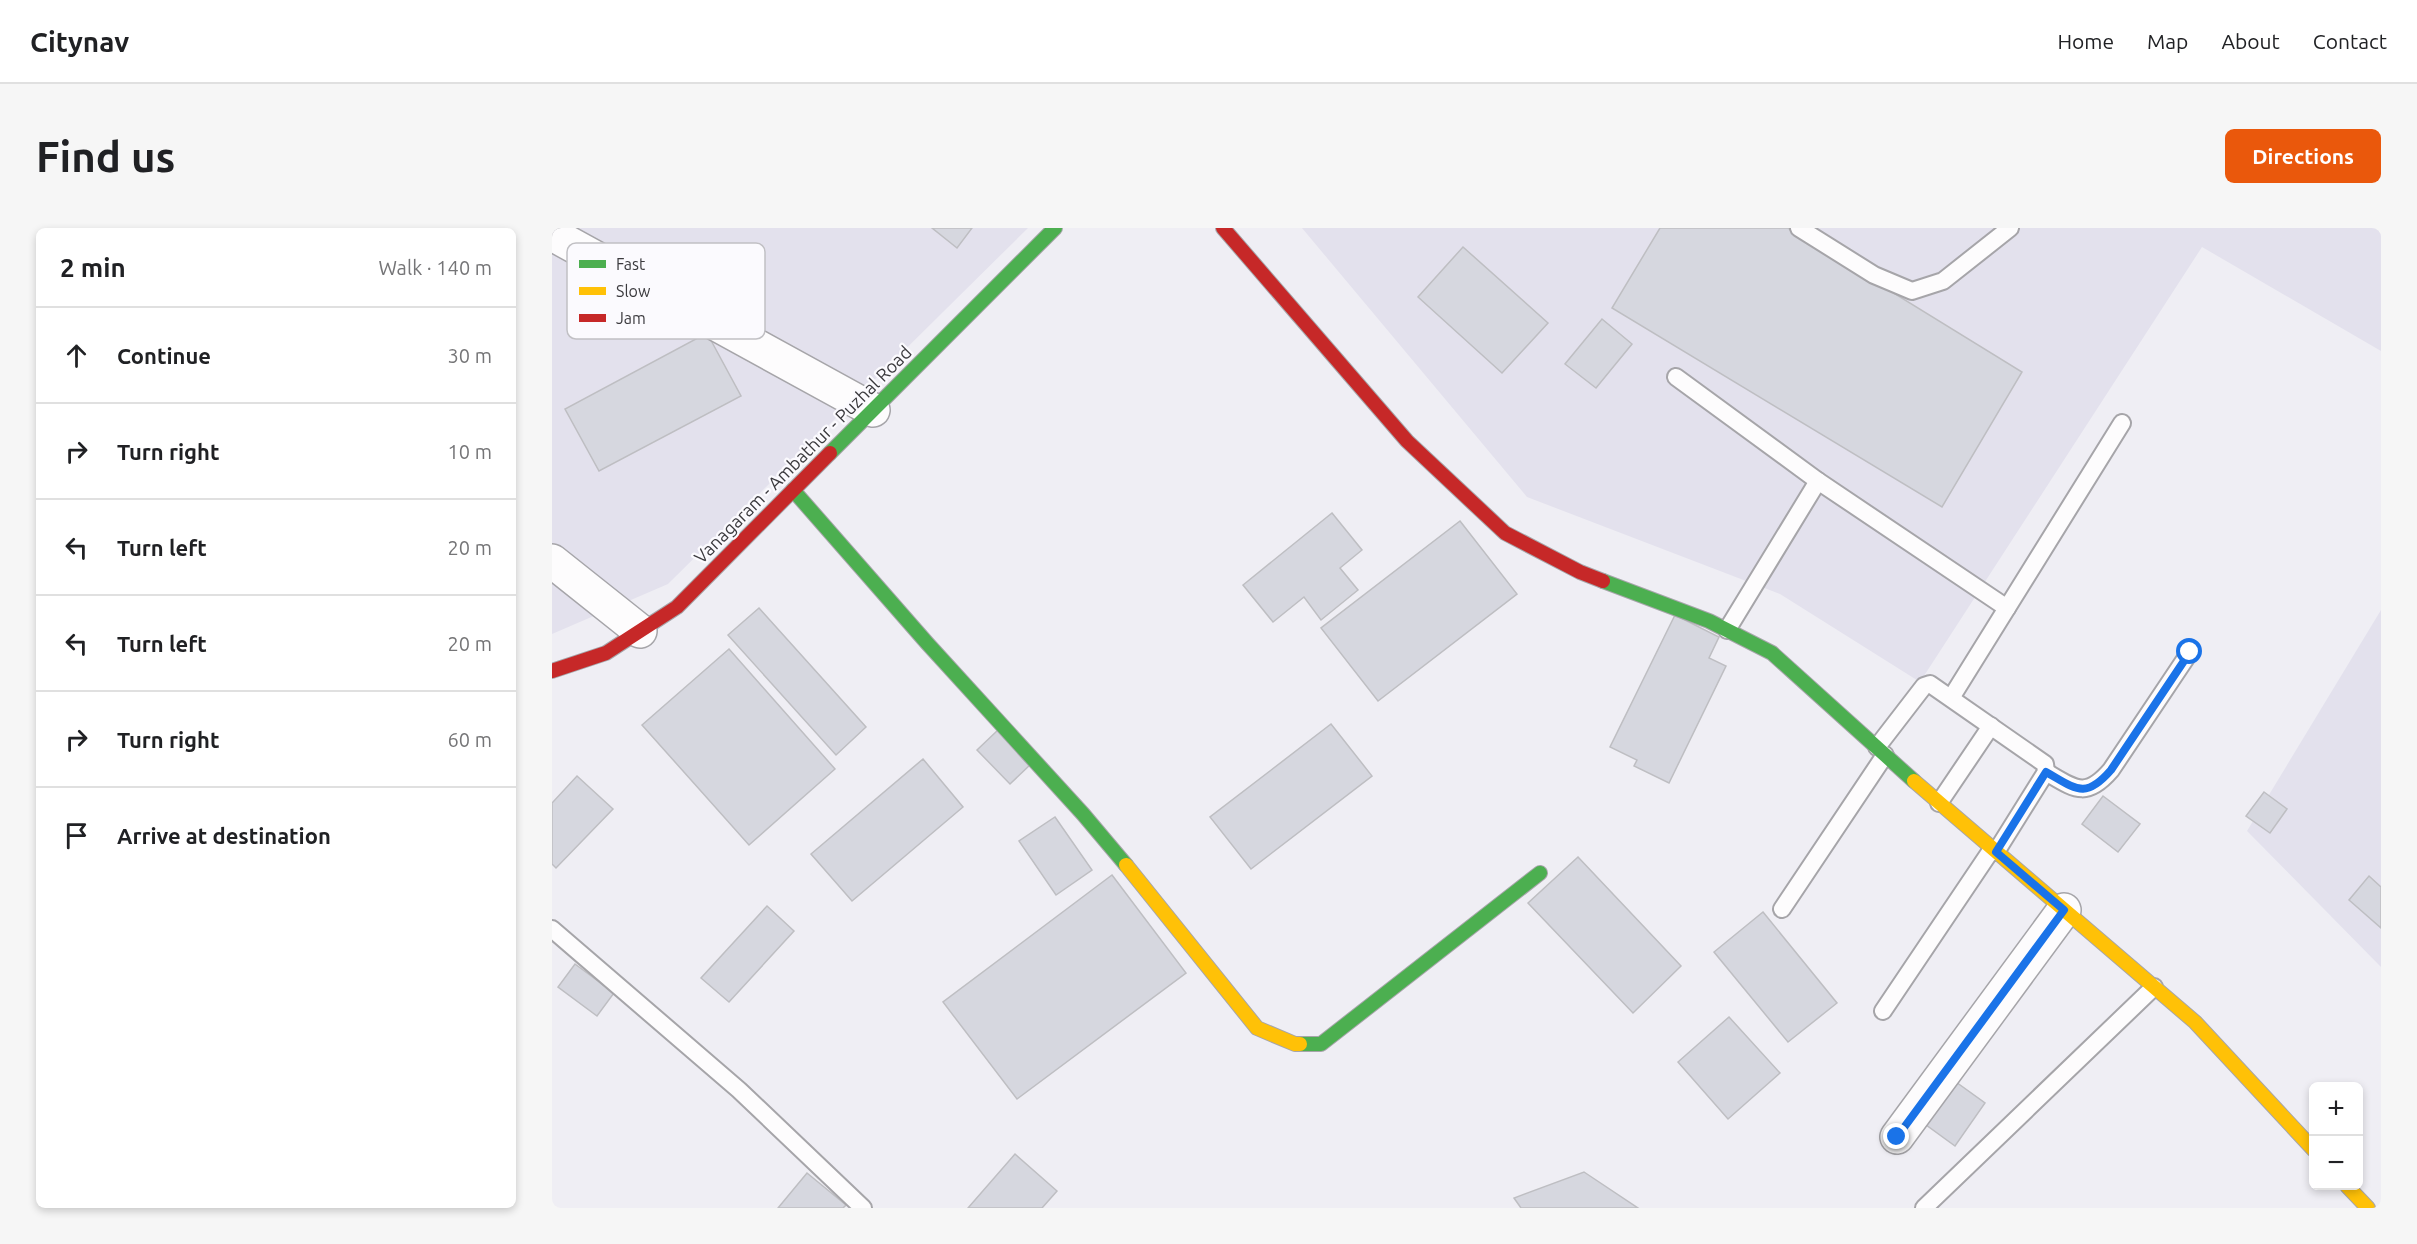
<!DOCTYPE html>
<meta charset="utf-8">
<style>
body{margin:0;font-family:Ubuntu,sans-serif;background:#f6f6f6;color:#202124}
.controls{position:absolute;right:18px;bottom:18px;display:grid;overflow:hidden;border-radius:9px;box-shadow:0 3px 9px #0003}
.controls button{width:54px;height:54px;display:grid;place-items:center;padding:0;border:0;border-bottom:2px solid #e0e0e0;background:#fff;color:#202124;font:30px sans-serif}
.stop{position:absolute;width:18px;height:18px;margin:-14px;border:4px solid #1a73e8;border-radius:50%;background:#fff}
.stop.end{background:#1a73e8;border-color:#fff;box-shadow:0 2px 6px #0008}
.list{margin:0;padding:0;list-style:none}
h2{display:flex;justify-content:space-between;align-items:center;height:78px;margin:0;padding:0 24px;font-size:26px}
h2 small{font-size:20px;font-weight:400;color:#757577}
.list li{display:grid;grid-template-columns:39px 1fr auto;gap:18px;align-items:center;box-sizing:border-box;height:96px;padding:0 24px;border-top:2px solid #e0e0e0}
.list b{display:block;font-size:22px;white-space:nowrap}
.list em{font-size:20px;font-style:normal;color:#757577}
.icon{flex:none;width:33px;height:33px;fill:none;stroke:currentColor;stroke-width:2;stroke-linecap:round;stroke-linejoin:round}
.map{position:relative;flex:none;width:1829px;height:980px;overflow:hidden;border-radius:9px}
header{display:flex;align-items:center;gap:36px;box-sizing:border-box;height:84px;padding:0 30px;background:#fff;border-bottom:2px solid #e0e0e0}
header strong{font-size:28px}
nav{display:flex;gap:33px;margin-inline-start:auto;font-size:21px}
.intro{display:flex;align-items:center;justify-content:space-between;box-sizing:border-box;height:144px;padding:0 36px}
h1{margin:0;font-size:42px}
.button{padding:15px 27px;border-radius:9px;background:#ea580c;color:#fff;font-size:21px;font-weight:700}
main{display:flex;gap:36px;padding:0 36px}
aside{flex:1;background:#fff;border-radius:9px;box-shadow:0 3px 9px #0003}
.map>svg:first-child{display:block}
.built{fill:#e3e1ed}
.building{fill:#d6d7df;stroke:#bebec2;stroke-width:1.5}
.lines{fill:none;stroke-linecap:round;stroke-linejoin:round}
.lane-casing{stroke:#a6a5a9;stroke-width:20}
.street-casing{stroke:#a6a5a9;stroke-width:36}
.fast-casing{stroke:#a6a5a9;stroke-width:16}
.slow-casing{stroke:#a6a5a9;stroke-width:16}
.jam-casing{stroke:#a6a5a9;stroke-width:16}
.lane{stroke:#fdfcfd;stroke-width:16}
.street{stroke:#fdfcfd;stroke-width:33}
.fast{stroke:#4caf50;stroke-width:14}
.slow{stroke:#ffc107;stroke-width:14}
.jam{stroke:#c62828;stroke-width:14}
.route{stroke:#1a73e8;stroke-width:8}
.labels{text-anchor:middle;stroke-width:4.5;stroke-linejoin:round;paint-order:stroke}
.street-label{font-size:18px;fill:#3b3a3e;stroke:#fbfafe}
.key{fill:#fbfafe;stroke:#c1c0c4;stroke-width:1.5}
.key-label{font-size:16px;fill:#3b3a3e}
</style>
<header>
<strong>Citynav</strong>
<nav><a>Home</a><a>Map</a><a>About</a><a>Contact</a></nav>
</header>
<div class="intro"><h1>Find us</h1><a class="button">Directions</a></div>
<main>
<aside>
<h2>2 min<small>Walk · 140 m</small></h2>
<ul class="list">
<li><svg class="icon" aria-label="ahead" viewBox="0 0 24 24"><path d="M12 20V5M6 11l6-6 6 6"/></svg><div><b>Continue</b></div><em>30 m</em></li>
<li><svg class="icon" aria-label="right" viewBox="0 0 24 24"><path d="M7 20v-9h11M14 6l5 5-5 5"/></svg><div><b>Turn right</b></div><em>10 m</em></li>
<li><svg class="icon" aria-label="left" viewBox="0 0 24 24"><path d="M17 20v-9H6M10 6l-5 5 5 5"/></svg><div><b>Turn left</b></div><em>20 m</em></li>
<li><svg class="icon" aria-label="left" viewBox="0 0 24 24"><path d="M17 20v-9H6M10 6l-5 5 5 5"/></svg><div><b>Turn left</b></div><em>20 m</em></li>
<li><svg class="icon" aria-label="right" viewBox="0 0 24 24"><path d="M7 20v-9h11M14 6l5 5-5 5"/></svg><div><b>Turn right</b></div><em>60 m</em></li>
<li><svg class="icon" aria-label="arrive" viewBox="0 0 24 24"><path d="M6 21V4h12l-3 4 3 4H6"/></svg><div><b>Arrive at destination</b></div></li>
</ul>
</aside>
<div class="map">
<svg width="1829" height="980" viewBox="0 0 1829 980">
<rect width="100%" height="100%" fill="#efeef4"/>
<g class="built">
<polygon points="0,0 476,0 116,356 0,406"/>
<polygon points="750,0 1829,0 1829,123 1650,19 1368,454 1228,366 975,269"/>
<polygon points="1829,382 1829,739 1695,603"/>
</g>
<g class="building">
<polygon points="380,0 420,0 405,20"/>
<polygon points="1108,0 1236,0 1470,144 1390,279 1060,80"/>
<polygon points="911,19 996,95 950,145 866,69"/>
<polygon points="1050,91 1080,116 1044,160 1013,136"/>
<polygon points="155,105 189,168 47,243 13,181"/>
<polygon points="780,285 810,322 788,340 806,362 769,392 752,369 721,394 691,357"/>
<polygon points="908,293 965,366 826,473 769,400"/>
<polygon points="207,380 314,499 284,527 176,407"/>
<polygon points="1123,387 1167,409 1157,430 1174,438 1117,555 1082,538 1085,532 1058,519"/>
<polygon points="177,421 283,541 197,617 90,497"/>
<polygon points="779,496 820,548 699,641 658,589"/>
<polygon points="447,501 480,535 458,556 425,522"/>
<polygon points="371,531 411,579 300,673 259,626"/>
<polygon points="25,548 61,581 4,640 0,636 0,575"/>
<polygon points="1712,564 1735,581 1718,605 1694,588"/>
<polygon points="1551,568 1588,596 1566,624 1530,596"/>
<polygon points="503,589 540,642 504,667 467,613"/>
<polygon points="1026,629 1129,738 1081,785 976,675"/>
<polygon points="560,647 634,745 465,871 391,774"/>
<polygon points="1817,648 1829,659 1829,700 1797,672"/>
<polygon points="215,678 242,703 177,774 149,750"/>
<polygon points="1211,684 1285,775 1236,814 1162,724"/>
<polygon points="23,736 62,765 45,788 6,759"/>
<polygon points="1177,789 1228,845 1176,891 1126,834"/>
<polygon points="1397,849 1433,875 1403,918 1366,891"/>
<polygon points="463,926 505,963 490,980 416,980"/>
<polygon points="1032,944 1086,980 969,980 962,970"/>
<polygon points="255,945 294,977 291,980 226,980"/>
</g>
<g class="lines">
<g class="lane-casing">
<g id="lane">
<polyline points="1247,0 1322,47 1360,63 1391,53 1458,0"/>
<polyline points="1124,149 1266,253"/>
<polyline points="1175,402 1266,253 1455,380"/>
<polyline points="1399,470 1570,195"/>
<polyline points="1325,519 1372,458 1378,456 1493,536 1494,544 1444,624"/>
<path d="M1494,544C1523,561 1534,571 1559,542L1638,424"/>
<polyline points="1387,575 1439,498"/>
<polyline points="1230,681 1333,527"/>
<polyline points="0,701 187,862 311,980"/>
<polyline points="1331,783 1440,621"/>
<polyline points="1372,980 1602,759"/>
</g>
</g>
<g class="street-casing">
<g id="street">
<polyline points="0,6 321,182"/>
<polyline points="0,333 88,403"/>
<polyline points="1345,909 1512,682"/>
</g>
</g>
<g class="fast-casing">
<g id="fast">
<polyline points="278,225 503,0"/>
<polyline points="241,262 375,415 531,586 574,637"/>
<polyline points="1051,353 1157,393 1220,425 1362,553"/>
<polyline points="748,816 769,816 988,645"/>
</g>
</g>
<g class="slow-casing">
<g id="slow">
<polyline points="1362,553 1643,794 1762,922"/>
<polyline points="574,637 705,800 743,816 748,816"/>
<polyline points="1795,958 1816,980"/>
</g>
</g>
<g class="jam-casing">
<g id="jam">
<polyline points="671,0 855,213 953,305 1028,344 1051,353"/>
<polyline points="0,443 54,425 125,379 278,225"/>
</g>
</g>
<use href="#lane" class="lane"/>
<use href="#street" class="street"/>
<use href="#fast" class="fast"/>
<use href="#slow" class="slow"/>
<use href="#jam" class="jam"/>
</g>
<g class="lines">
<path class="route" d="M1345,909L1512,682L1444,624L1494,544C1524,561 1533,572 1559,542L1638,424"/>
</g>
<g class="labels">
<g class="street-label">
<text transform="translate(251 227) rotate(-45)" y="6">Vanagaram - Ambathur - Puzhal Road</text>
</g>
</g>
<rect x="15" y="15" width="198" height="96" rx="9" class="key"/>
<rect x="27" y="32" width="27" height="8" fill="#4caf50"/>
<rect x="27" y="59" width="27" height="8" fill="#ffc107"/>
<rect x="27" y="86" width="27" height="8" fill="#c62828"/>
<g class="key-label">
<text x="64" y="42">Fast</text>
<text x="64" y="69">Slow</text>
<text x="64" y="96">Jam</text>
</g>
</svg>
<div class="controls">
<button>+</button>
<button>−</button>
</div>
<div class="stop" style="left:1638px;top:424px"></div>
<div class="stop end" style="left:1345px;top:909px"></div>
</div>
</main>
